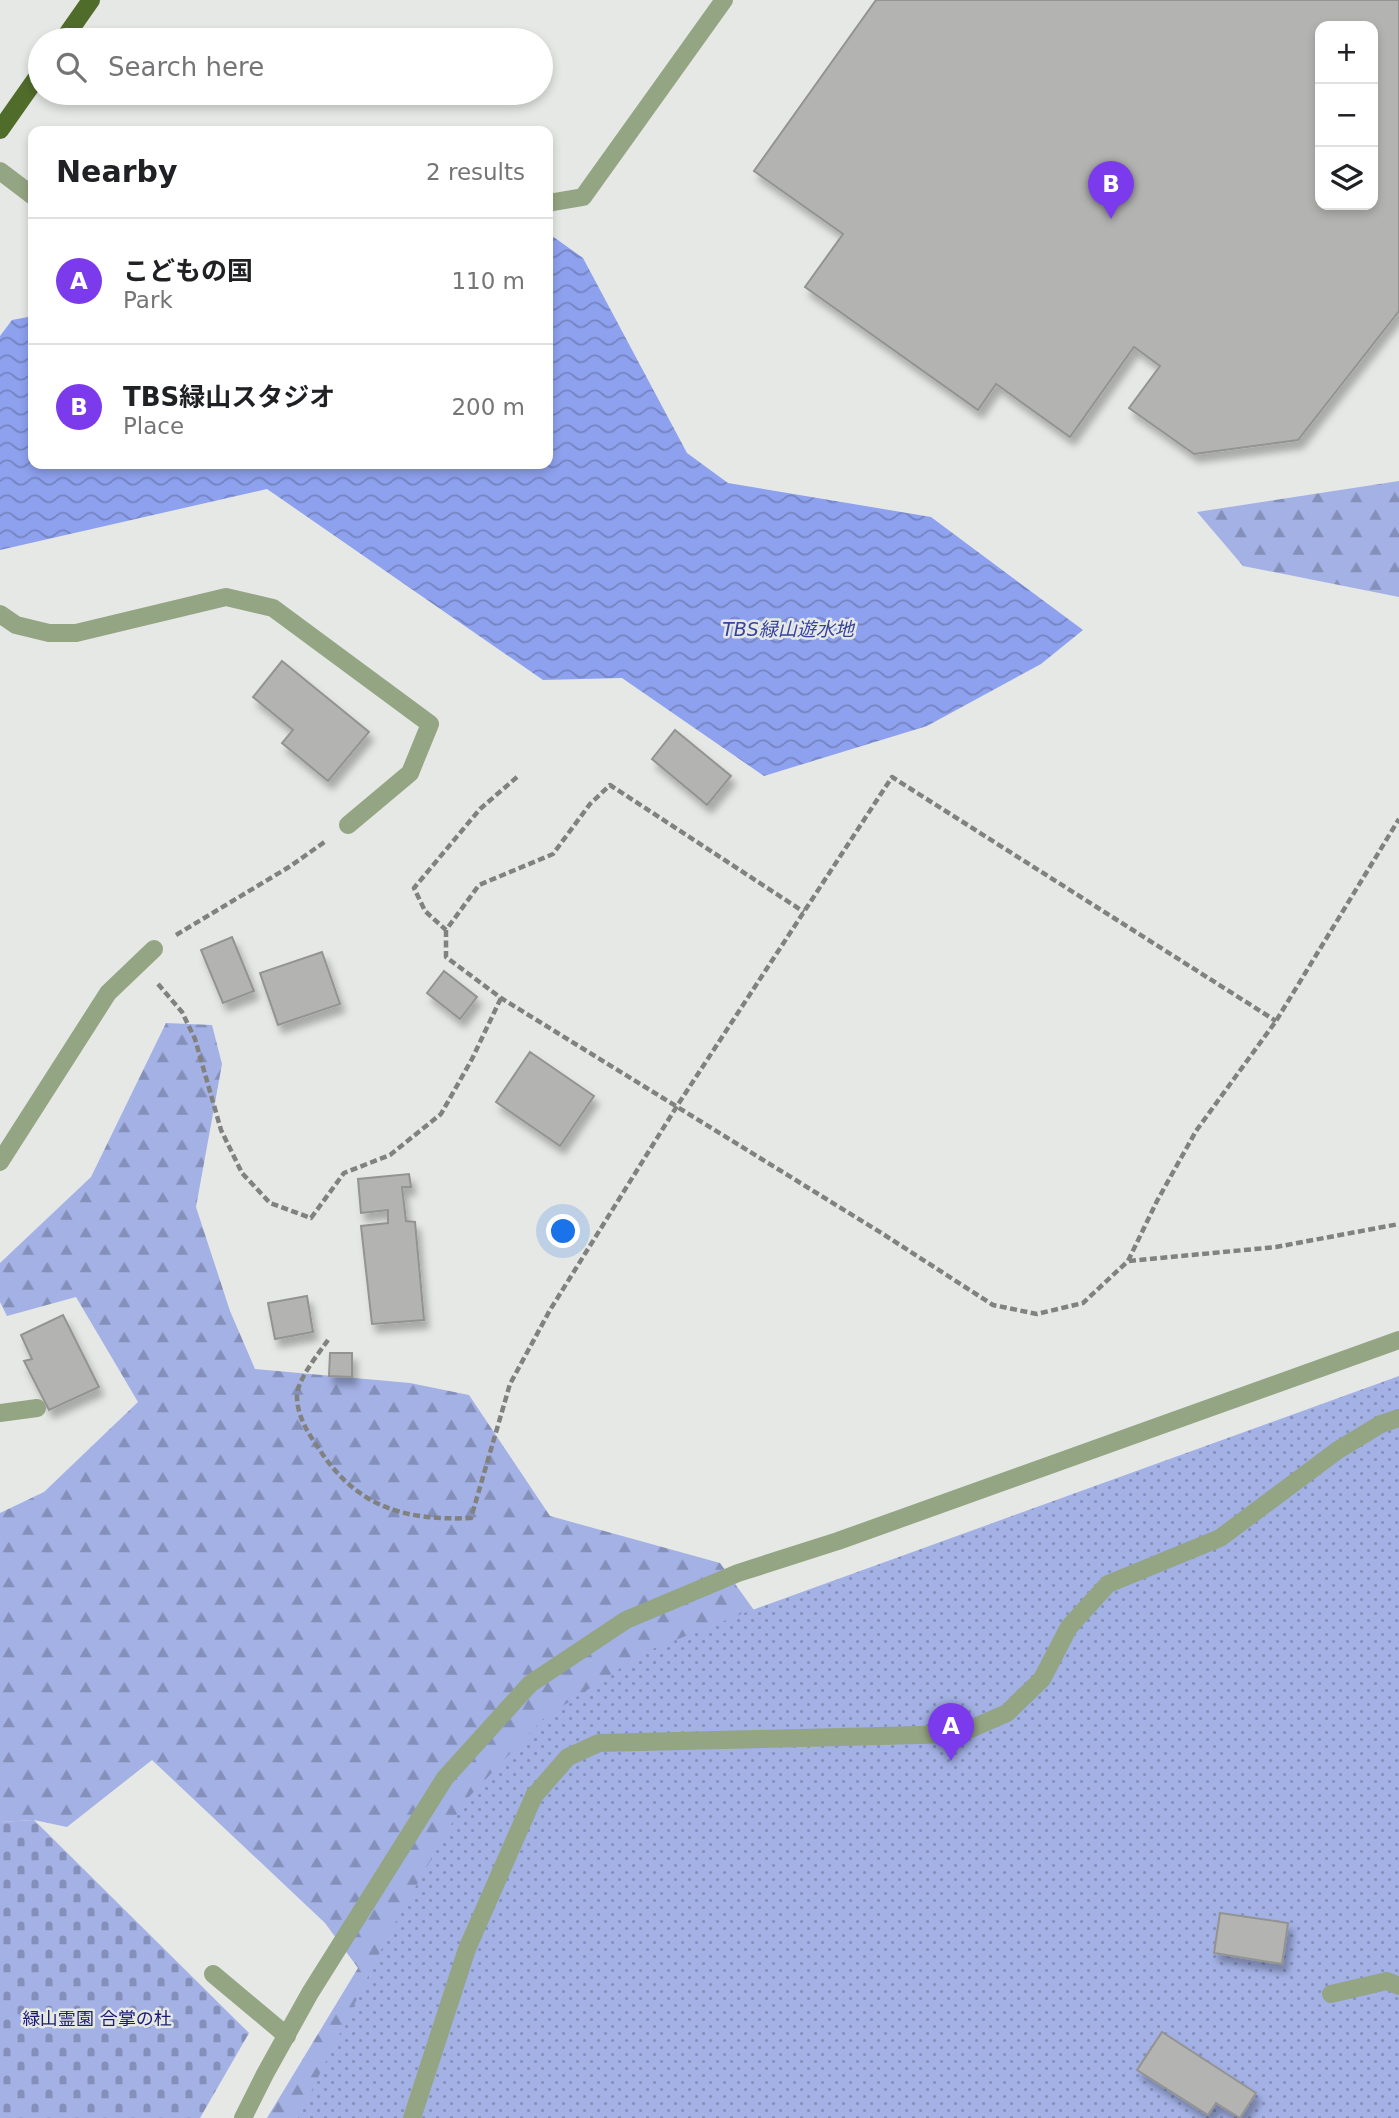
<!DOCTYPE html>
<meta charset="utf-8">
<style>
body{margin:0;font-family:"DejaVu Sans","Noto Sans JP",sans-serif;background:#f2f2f2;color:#202124}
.controls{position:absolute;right:21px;top:21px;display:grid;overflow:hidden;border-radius:14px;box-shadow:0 4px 10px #0003}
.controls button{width:63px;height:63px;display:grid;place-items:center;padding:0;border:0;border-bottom:2px solid #e0e0e0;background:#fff;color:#202124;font:35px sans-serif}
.you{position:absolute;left:564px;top:1232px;width:24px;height:24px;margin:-18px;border:5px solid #fff;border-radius:50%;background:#1a73e8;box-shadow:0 0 0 10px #1a73e833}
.badge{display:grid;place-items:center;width:46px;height:46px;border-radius:50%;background:#7c3aed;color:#fff;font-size:23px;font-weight:700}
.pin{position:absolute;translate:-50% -58px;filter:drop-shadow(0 2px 4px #0008)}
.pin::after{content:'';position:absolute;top:37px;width:24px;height:21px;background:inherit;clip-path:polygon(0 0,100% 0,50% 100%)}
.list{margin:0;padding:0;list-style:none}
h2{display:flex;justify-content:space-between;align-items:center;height:91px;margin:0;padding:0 28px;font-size:30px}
h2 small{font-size:23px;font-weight:400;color:#757577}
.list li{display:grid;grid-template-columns:46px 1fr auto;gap:21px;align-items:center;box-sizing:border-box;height:126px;padding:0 28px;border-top:2px solid #e0e0e0}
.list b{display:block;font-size:26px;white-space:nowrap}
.list p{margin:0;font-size:23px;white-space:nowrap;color:#757577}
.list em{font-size:23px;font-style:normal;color:#757577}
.icon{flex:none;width:38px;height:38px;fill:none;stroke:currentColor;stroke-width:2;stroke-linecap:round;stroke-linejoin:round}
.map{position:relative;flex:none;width:1399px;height:2118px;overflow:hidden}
.search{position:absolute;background:#fff;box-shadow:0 4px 10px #0003;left:28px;top:28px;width:525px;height:77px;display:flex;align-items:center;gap:18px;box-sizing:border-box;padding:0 24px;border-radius:38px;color:#757577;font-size:26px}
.panel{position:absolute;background:#fff;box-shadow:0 4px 10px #0003;left:28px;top:126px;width:525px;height:343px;border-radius:14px}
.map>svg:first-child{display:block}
.forest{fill:url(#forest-firs)}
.cemetery{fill:url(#cemetery-stones)}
.park{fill:url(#park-dots)}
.water{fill:url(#water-waves)}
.building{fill:#b3b4b1;stroke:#939491;stroke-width:2;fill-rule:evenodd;filter:url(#shadow)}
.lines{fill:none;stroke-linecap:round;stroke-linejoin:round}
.path{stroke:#818280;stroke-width:4.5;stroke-dasharray:7 3.5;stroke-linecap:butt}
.minor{stroke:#94a583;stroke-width:18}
.major{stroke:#506c2b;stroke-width:18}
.labels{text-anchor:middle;stroke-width:5;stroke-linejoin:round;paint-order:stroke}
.park-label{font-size:18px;fill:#1a1c73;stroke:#e6e8e5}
.water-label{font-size:19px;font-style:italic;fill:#37449d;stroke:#e6e8e5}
</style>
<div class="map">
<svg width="1399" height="2118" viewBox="0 0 1399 2118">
<defs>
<pattern id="forest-firs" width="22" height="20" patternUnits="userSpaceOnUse" patternTransform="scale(1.75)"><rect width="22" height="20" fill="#a3b1e5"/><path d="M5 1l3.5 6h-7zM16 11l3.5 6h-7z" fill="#8590ba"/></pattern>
<pattern id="cemetery-stones" width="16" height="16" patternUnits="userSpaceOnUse" patternTransform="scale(1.75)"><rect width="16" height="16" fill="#a3b1e5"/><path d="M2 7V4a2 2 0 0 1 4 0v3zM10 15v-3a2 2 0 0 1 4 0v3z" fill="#8590ba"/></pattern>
<pattern id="park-dots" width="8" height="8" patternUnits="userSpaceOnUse" patternTransform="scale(1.75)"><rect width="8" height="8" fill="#a3b1e5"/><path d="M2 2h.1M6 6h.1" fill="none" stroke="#8590ba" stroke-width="1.8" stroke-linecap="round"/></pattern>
<pattern id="water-waves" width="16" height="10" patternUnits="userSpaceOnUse" patternTransform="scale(1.75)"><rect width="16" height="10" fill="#8ea1ee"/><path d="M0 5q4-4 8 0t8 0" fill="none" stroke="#7483c1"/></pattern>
<filter id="shadow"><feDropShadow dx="4.5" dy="8" stdDeviation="3.5" flood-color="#0004"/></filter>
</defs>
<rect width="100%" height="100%" fill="#e6e8e5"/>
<g class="forest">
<polygon points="1399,481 1399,597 1243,566 1197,512"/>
<polygon points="166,1023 212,1025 222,1064 196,1207 230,1311 255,1369 410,1383 469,1395 550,1516 720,1563 764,1624 1166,2118 267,2118 358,1968 325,1923 152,1760 67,1827 34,1820 0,1822 0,1513 44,1492 138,1402 76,1297 7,1316 0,1302 0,1263 91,1177"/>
</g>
<polygon class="cemetery" points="34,1820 249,2033 200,2118 0,2118 0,1822"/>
<polygon class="park" points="1399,1376 1399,2118 298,2118 391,1930 464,1802 543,1719 645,1652 744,1613"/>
<polygon class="water" points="548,233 583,258 687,453 728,483 931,517 1083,630 1041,664 927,726 764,776 622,678 543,680 267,489 0,550 0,336 12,320 33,316 33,464 548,464"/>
<g class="building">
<path d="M876,0H1399V311L1298,440L1194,454L1129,408L1160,366L1134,347L1070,437L996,384L978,410L805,287L843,234L754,171ZM1320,26H1373V205H1320Z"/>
<polygon points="282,661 369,732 328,781 282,743 293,730 253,697"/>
<polygon points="675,730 731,776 707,805 652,759"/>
<polygon points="232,937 254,991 223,1003 201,950"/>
<polygon points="322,952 340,1004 278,1025 260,973"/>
<polygon points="444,971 477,997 460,1019 427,993"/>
<polygon points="530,1052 594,1096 560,1146 496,1102"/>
<polygon points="409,1174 411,1187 402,1187 406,1221 415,1222 424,1320 372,1324 361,1226 388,1223 388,1210 361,1213 358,1179"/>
<polygon points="307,1296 313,1332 275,1339 268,1303"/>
<polygon points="63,1315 99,1387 49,1410 24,1361 32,1359 21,1335"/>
<polygon points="330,1353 352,1353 352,1377 329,1376"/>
<polygon points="1220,1913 1288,1923 1282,1964 1214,1953"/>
<polygon points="1162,2032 1256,2093 1240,2118 1216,2103 1208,2115 1137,2070"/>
</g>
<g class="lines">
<g class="path">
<polyline points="517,777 480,809 414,888 425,911 446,930 479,885 553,854 590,804 610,785 804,912"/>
<polyline points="446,930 446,957 501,998 883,1234 993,1305 1037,1314 1083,1303 1128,1261 1157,1201 1196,1131 1276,1021 1399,819"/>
<polyline points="176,935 289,867 326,841"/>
<polyline points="158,984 182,1012 195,1039 221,1130 242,1173 270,1203 311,1218 344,1173 390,1155 441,1114 472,1059 501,998"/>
<polyline points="1129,1261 1276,1247 1399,1224"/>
<path d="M328,1340C319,1353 297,1380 297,1396C297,1416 308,1433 319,1449C357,1507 404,1521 471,1518L510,1384L550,1310L677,1106L892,777L1276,1021"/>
</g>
<g class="minor">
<polyline points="0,171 33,196"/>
<polyline points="548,203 583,197 724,0"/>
<polyline points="0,614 16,625 49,633 76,633 226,597 273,608 430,724 410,773 348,825"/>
<polyline points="0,1162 108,993 154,949"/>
<polyline points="0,1413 37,1408"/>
<polyline points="213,1974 287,2036"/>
<polyline points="1331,1994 1387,1981 1399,1986"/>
<polyline points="243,2118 265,2074 310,1993 445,1778 530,1684 626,1620 738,1573 838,1541 1399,1340"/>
<polyline points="412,2118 467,1949 534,1796 568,1757 599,1743 959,1734 1007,1713 1042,1679 1069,1627 1108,1584 1220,1538 1338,1450 1381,1424 1399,1418"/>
</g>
<g class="major">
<polyline points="63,40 91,0"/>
<polyline points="0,130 40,73"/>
</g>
</g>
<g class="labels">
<g class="park-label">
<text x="97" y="2025">緑山霊園 合掌の杜</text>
</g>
<g class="water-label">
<text x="788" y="636">TBS緑山遊水地</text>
</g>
</g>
</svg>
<div class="controls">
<button>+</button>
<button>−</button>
<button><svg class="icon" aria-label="layers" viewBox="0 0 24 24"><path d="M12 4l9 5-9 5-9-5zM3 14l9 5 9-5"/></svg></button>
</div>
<div class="you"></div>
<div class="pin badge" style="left:951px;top:1761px">A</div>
<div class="pin badge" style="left:1111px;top:219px">B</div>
<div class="search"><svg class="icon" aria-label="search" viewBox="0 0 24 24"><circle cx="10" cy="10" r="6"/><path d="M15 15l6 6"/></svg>Search here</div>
<section class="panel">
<h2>Nearby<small>2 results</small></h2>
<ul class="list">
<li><span class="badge">A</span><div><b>こどもの国</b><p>Park</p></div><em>110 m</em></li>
<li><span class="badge">B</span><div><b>TBS緑山スタジオ</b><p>Place</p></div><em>200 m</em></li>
</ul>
</section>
</div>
